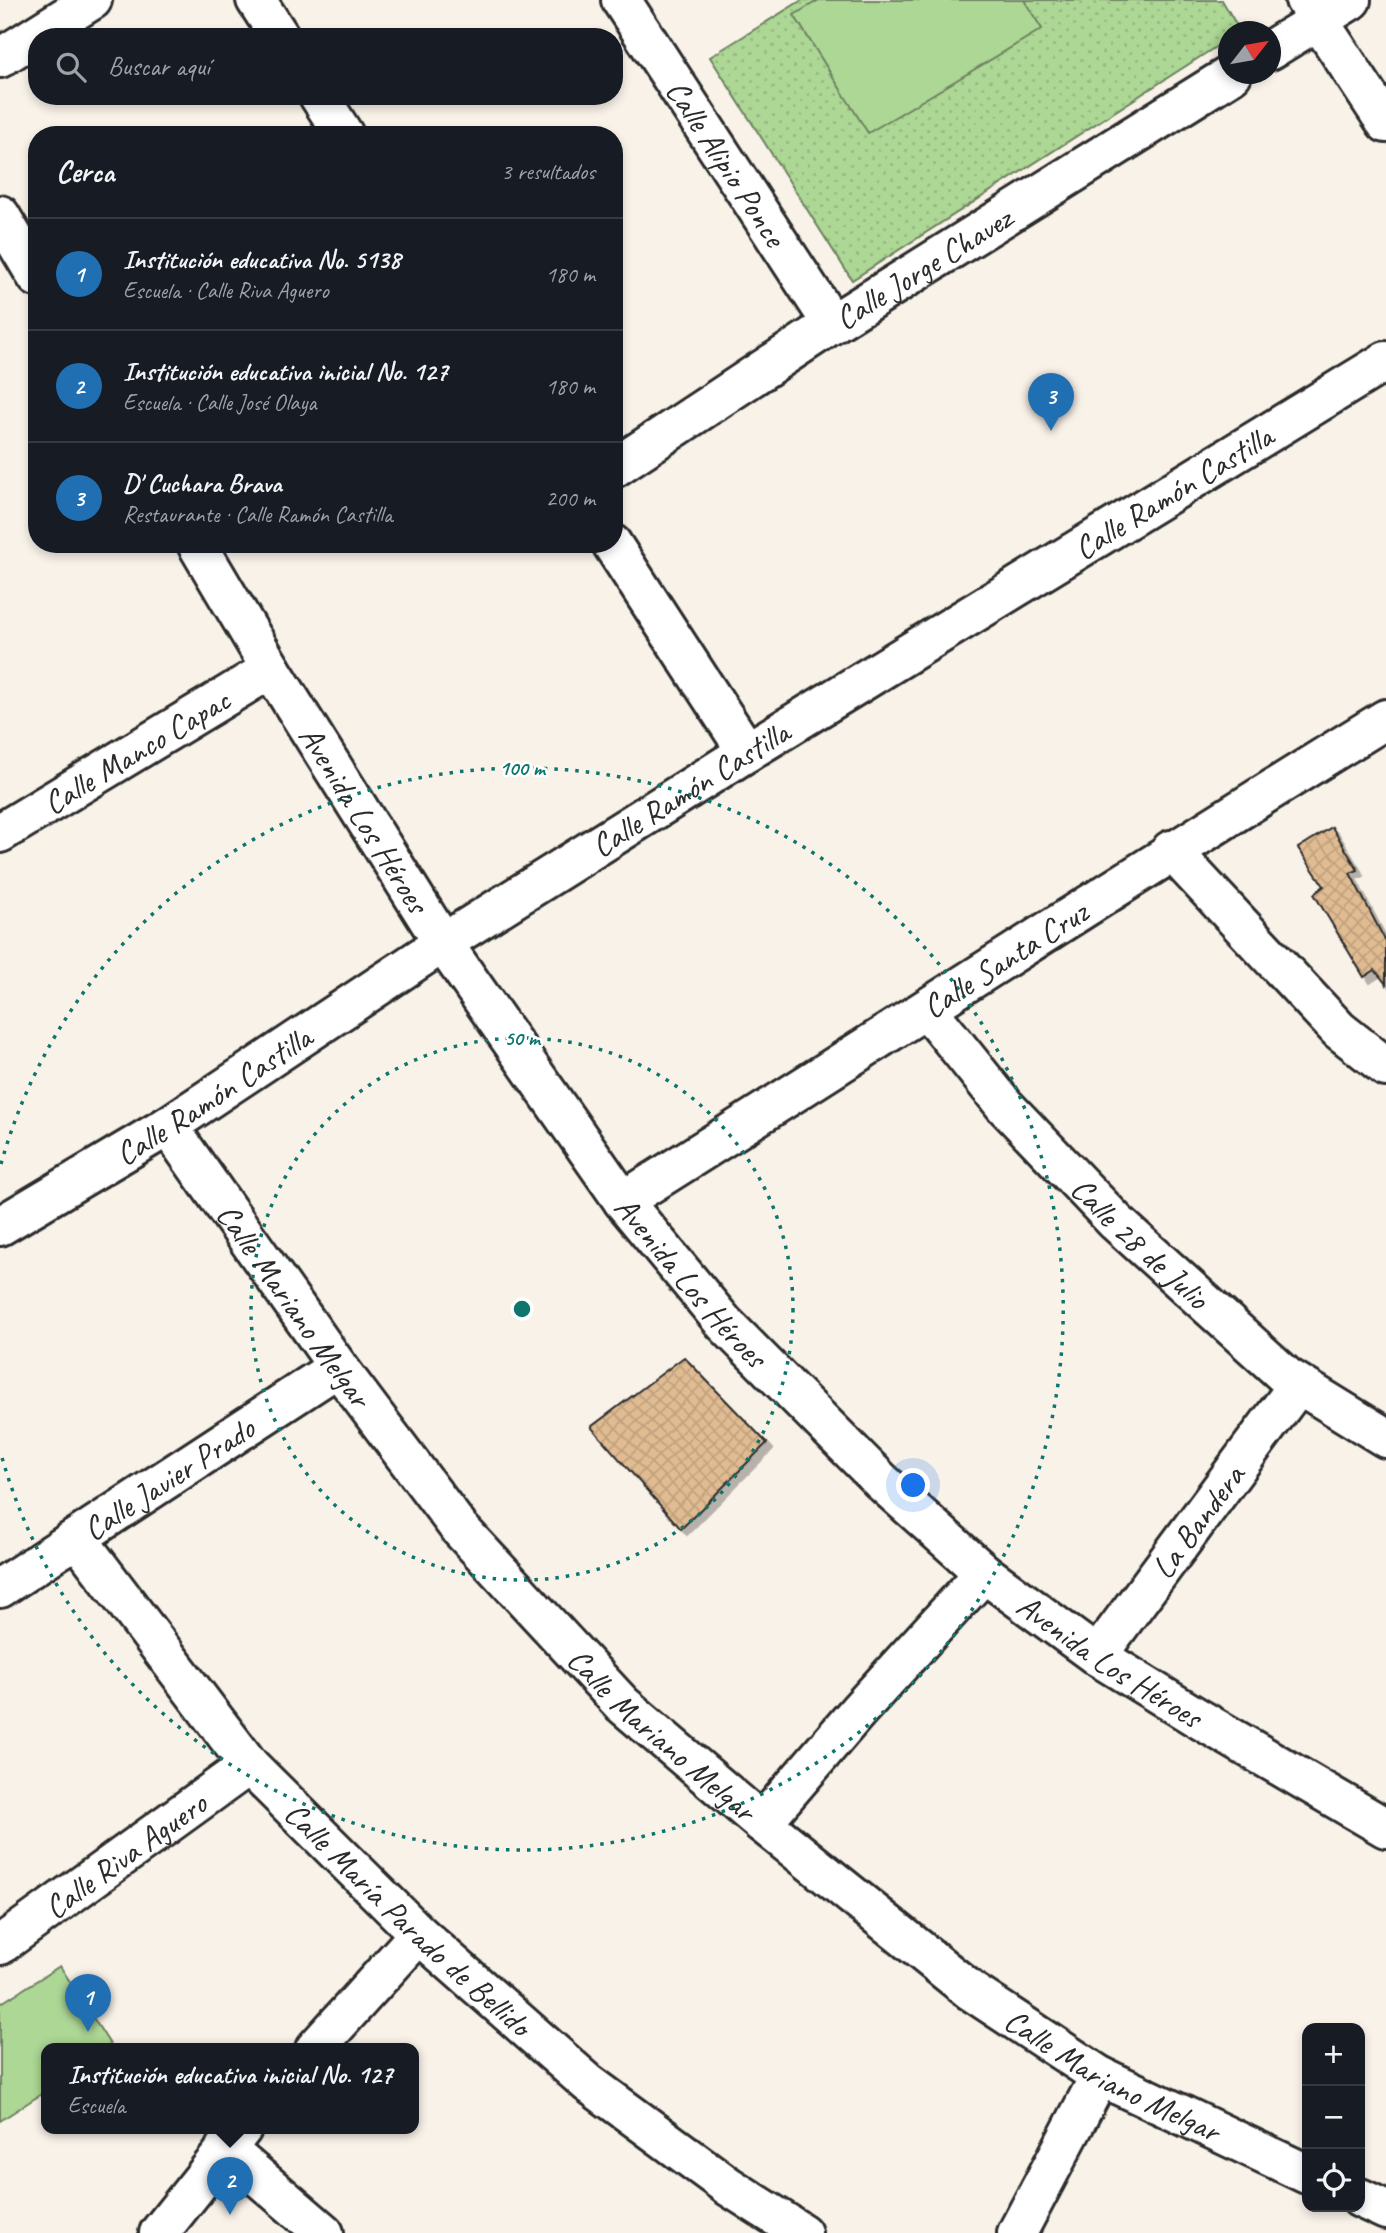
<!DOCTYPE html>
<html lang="es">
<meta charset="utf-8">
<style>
body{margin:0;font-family:Caveat,sans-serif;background:#20242c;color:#f1f3f6}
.controls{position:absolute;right:21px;bottom:21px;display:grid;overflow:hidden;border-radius:14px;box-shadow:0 4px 10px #0003}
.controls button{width:63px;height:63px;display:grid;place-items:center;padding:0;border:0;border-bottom:2px solid #363941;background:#171b24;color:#f1f3f6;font:35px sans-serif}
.compass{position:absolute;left:1218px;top:21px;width:63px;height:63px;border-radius:50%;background:#171b24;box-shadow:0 4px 10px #0003;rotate:59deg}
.you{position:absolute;left:914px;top:1486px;width:24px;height:24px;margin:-18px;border:5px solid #fff;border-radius:50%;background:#1a73e8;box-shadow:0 0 0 10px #1a73e833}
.badge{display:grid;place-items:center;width:46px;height:46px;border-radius:50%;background:#1f6fb2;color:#fff;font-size:23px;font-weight:700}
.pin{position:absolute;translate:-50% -58px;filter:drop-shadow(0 2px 4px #0008)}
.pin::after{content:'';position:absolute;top:37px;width:24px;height:21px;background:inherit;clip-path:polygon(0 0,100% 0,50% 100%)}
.popup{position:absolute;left:41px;top:2043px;width:378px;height:91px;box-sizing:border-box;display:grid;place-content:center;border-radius:14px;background:#171b24;filter:drop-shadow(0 2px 5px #0005);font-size:23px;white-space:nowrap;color:#9ea1a6}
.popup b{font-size:26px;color:#f1f3f6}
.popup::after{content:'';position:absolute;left:50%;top:100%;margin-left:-14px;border:14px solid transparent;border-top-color:#171b24}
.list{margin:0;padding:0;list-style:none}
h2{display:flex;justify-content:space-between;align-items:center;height:91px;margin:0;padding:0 28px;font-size:30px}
h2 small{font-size:23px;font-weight:400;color:#9ea1a6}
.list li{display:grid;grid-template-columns:46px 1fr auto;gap:21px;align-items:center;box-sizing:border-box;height:112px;padding:0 28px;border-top:2px solid #363941}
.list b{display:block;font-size:26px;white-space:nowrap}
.list p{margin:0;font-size:23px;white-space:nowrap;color:#9ea1a6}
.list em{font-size:23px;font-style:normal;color:#9ea1a6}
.icon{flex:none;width:38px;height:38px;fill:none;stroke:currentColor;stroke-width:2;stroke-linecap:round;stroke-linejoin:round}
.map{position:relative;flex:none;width:1386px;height:2233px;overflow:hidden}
.search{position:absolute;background:#171b24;box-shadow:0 4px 10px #0003;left:28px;top:28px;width:595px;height:77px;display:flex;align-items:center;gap:18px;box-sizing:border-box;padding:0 24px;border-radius:28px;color:#9ea1a6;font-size:26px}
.panel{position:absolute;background:#171b24;box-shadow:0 4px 10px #0003;left:28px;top:126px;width:595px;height:427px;border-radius:28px}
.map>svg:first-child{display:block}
.park{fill:url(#park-dots);stroke:#6c8160;stroke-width:2}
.pitch{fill:#add795;stroke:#6c8160;stroke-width:2}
.building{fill:url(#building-cross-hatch);stroke:#2b2b2b;stroke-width:2;filter:url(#shadow)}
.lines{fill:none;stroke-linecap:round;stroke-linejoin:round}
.minor-casing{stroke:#2b2b2b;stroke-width:44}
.minor{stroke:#fff;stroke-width:38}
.ring{fill:none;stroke:#0f766e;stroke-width:3.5;stroke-dasharray:3.5 7}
.labels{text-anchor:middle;stroke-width:5;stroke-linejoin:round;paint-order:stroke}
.street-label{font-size:33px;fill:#2b2b2b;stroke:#fff}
.centre{fill:#0f766e;stroke:#fff;stroke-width:3.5}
.ring-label{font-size:21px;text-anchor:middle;font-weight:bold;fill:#0f766e;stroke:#fff;stroke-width:5;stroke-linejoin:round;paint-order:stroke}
</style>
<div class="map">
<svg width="1386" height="2233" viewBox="0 0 1386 2233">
<defs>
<pattern id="park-dots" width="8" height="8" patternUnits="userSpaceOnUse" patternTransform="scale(1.75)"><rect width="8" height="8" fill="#add795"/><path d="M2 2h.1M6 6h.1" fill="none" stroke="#95b981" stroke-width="1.8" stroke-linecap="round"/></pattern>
<pattern id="building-cross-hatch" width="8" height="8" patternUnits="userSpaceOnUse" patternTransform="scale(1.75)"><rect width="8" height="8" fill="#e1bc92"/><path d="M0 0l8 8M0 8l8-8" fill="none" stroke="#c1a27e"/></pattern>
<filter id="shadow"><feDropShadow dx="6" dy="6" stdDeviation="0" flood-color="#0004"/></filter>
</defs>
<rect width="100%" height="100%" fill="#f9f2e9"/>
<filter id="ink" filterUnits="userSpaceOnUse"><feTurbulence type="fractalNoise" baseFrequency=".0143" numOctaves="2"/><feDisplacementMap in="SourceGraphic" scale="14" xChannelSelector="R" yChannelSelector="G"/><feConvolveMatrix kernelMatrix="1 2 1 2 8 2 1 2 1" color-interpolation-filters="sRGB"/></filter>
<g filter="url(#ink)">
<polygon class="park" points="802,0 1222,0 1240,31 1228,32 1228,39 852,280 710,57"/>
<g class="pitch">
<polygon points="819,0 1024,0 1042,29 868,133 794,15"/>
<polygon points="60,1966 113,2049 46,2049 46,2091 0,2121 0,2004"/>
</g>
<g class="building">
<polygon points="1332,827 1358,870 1350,873 1386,942 1386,984 1375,970 1364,977 1314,894 1324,886 1298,848"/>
<polygon points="684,1357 767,1443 681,1529 591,1427"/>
</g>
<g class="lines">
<g class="minor-casing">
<g id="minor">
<polyline points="256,0 280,37"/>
<path id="s1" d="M621,0L832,324"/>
<polyline points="1305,0 1386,123"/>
<polyline points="1270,50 1351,0"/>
<polyline points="0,58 92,0"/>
<polyline points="319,96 344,135"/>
<polyline points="0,215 37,277"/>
<path id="s2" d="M614,468L832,324L1232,74"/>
<path id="s3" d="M197,544L271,669L443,943L623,1201L724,1323L882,1482L984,1573L1097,1656L1196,1717L1386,1828"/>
<polyline points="612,544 747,752"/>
<path id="s4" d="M0,833L271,669"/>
<polyline points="1171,850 1339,1030 1386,1067"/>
<path id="s5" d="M927,1009L1005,1106L1116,1222L1287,1377L1386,1438"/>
<path id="s6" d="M168,1126L338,1367L459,1528L622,1704L762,1823L971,1991L1100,2076L1307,2174"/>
<path id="s7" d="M623,1201C878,1041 1130,876 1386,719"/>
<path id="s8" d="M0,1226L168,1126L443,943L747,752L1386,361"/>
<path id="s9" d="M77,1538L249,1765L419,1934L588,2083L728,2186L802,2233"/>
<path id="s10" d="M0,1588L338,1367"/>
<path id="s11" d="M1097,1656L1298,1385"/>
<polyline points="762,1823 858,1711 984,1573"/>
<path id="s12" d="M0,1945L249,1765"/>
<polyline points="315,2049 419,1934"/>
<polyline points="225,2148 324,2233"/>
<polyline points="1360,2198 1386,2210"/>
<polyline points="159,2233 242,2129"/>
<polyline points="1017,2233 1100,2076"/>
</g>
</g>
<use href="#minor" class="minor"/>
</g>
</g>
<g class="ring">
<circle cx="522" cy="1309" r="271"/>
<path d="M1 1164A541 541 0 1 1 1 1454"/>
</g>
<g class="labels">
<g class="street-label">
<text dy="12" stroke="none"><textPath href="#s1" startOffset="194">Calle Alipio Ponce</textPath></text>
<text dy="12" stroke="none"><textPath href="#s2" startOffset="368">Calle Jorge Chavez</textPath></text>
<text dy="12" stroke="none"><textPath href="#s8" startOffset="1384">Calle Ramón Castilla</textPath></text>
<text dy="12" stroke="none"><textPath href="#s4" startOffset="159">Calle Manco Capac</textPath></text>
<text dy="12" stroke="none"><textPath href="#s8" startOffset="817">Calle Ramón Castilla</textPath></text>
<text dy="12" stroke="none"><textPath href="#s3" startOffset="322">Avenida Los Héroes</textPath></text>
<text dy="12" stroke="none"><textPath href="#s7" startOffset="452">Calle Santa Cruz</textPath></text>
<text dy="12" stroke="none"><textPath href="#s8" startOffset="250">Calle Ramón Castilla</textPath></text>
<text dy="12" stroke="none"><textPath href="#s5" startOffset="317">Calle 28 de Julio</textPath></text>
<text dy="12" stroke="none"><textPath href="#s3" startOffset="889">Avenida Los Héroes</textPath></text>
<text dy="12" stroke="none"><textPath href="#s6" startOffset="219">Calle Mariano Melgar</textPath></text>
<text dy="12" stroke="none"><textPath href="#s10" startOffset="201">Calle Javier Prado</textPath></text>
<text dy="12" stroke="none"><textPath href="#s11" startOffset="168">La Bandera</textPath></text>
<text dy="12" stroke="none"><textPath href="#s3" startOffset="1456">Avenida Los Héroes</textPath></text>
<text dy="12" stroke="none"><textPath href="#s6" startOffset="786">Calle Mariano Melgar</textPath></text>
<text dy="12" stroke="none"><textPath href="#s12" startOffset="154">Calle Riva Aguero</textPath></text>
<text dy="12" stroke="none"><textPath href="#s9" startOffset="506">Calle María Parado de Bellido</textPath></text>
<text dy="12" stroke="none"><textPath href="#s6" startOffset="1353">Calle Mariano Melgar</textPath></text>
</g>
</g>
<circle cx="522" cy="1309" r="10" class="centre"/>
<g class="ring-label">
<text x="522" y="775">100 m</text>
<text x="522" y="1045">50 m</text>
</g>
</svg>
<div class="controls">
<button>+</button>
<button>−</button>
<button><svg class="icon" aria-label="locate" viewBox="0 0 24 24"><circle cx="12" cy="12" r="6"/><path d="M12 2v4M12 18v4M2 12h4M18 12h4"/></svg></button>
</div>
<svg class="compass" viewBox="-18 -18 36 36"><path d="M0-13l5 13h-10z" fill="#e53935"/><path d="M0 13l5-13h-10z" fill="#9ea1a6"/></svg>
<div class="you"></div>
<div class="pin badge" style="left:88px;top:2032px">1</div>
<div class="pin badge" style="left:230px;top:2215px">2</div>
<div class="popup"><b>Institución educativa inicial No. 127</b>Escuela</div>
<div class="pin badge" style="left:1051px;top:431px">3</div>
<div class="search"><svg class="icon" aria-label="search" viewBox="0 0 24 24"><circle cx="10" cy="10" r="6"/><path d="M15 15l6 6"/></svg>Buscar aquí</div>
<section class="panel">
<h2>Cerca<small>3 resultados</small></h2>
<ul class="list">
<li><span class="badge">1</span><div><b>Institución educativa No. 5138</b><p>Escuela · Calle Riva Aguero</p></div><em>180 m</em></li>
<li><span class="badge">2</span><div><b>Institución educativa inicial No. 127</b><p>Escuela · Calle José Olaya</p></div><em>180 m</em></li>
<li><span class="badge">3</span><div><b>D' Cuchara Brava</b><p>Restaurante · Calle Ramón Castilla</p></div><em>200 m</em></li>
</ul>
</section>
</div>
